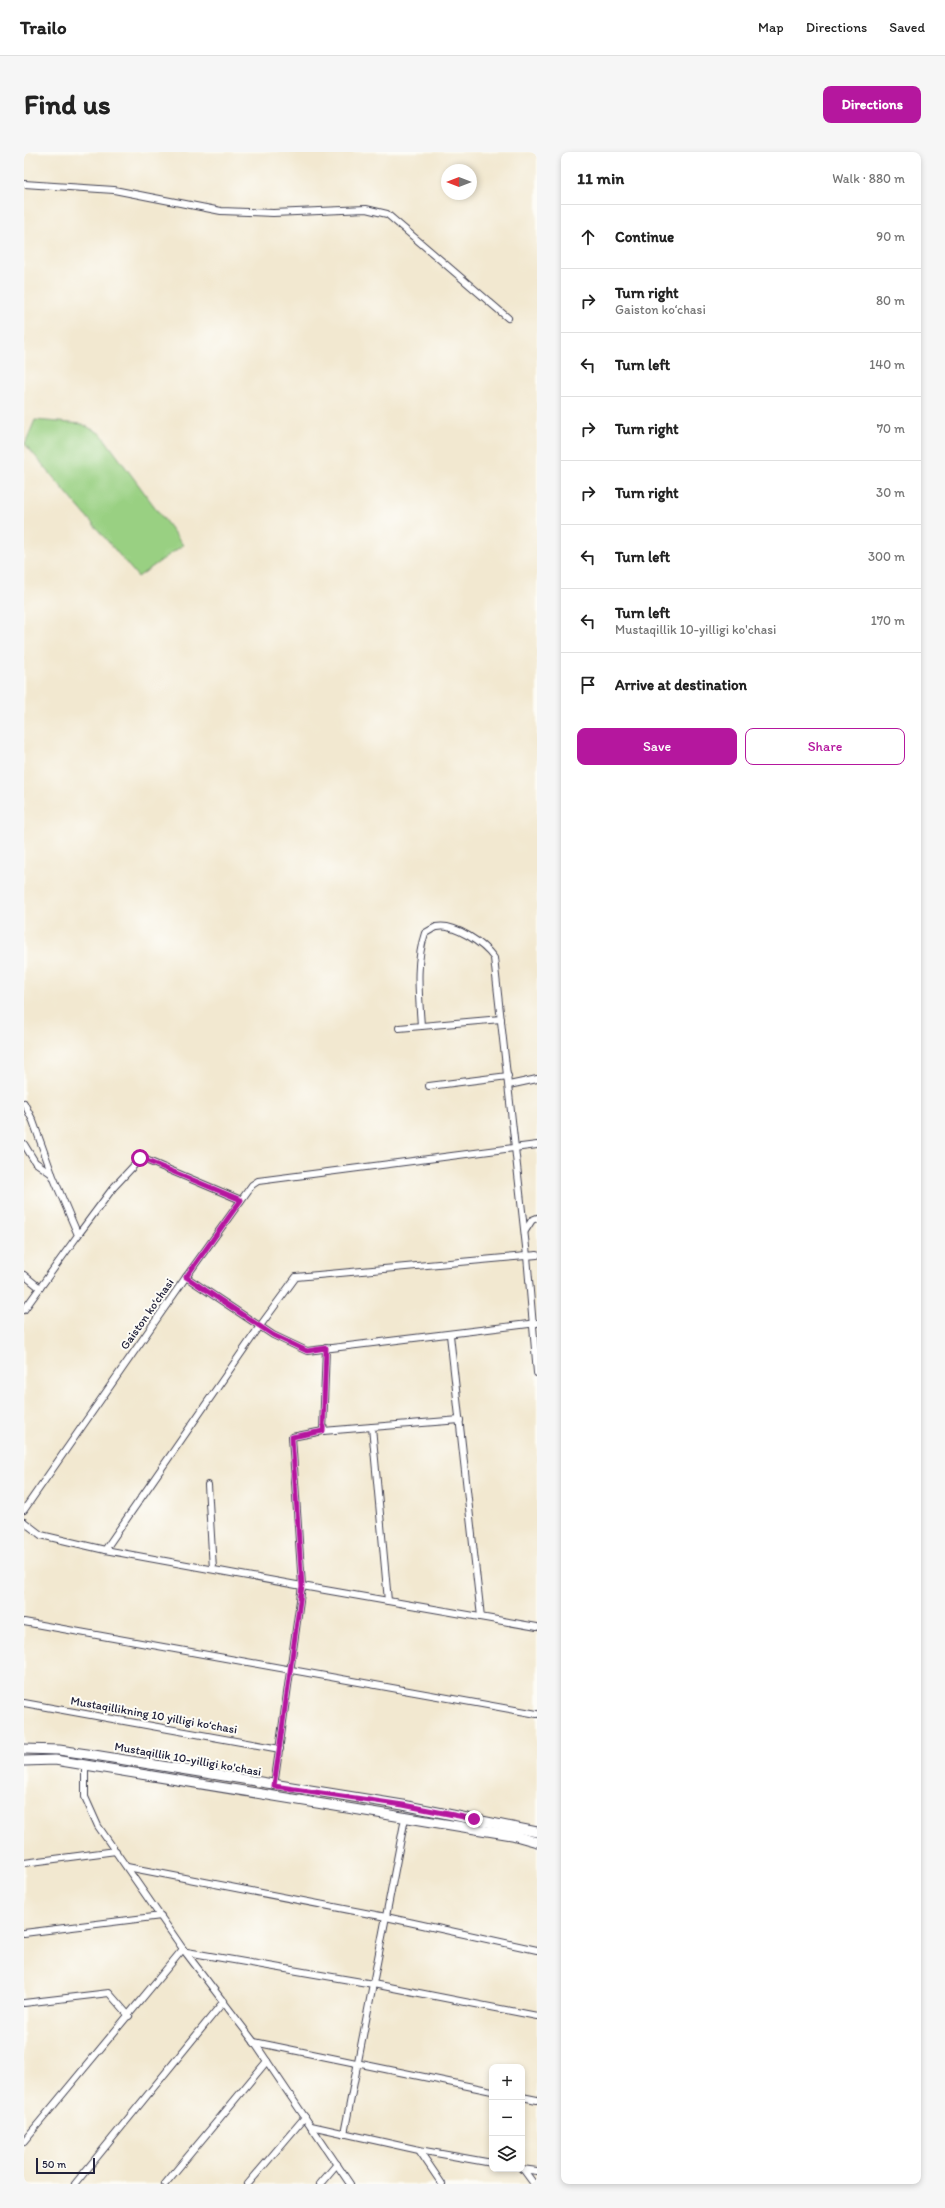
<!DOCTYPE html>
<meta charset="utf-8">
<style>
body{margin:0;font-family:Itim,sans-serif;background:#f6f6f6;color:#222}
.controls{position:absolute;right:12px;bottom:12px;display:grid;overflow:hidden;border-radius:8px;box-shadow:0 2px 6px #0003}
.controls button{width:36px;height:36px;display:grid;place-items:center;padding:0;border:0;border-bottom:1px solid #e0e0e0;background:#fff;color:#222;font:20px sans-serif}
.compass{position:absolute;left:417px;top:12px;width:36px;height:36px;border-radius:50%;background:#fff;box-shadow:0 2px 6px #0003;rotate:270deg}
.scale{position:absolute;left:12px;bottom:10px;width:59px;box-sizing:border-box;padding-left:4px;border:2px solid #22223b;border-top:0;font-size:11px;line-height:14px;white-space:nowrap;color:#22223b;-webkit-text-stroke:3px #fdfcf7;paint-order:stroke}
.stop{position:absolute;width:12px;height:12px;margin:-9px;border:3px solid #b5179e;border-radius:50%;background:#fff}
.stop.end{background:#b5179e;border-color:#fff;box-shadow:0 1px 4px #0008}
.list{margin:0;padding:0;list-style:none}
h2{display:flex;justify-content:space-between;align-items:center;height:52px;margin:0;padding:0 16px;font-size:17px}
h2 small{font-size:13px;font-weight:400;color:#767676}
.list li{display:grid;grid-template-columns:26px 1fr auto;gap:12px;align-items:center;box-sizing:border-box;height:64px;padding:0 16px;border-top:1px solid #e0e0e0}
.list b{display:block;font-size:15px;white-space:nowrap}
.list p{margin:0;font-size:13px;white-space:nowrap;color:#767676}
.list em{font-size:13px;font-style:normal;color:#767676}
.actions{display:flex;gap:8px;padding:12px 16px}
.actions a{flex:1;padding:9px 0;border:1px solid #b5179e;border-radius:8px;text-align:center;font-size:14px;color:#b5179e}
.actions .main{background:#b5179e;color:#fff}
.icon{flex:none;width:22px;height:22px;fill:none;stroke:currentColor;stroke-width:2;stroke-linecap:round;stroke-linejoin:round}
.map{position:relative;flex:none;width:513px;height:2032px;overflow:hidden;border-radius:8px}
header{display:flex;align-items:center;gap:24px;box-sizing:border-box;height:56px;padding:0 20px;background:#fff;border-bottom:1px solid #e0e0e0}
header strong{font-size:19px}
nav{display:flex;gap:22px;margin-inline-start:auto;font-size:14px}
.intro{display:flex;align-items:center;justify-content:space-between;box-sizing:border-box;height:96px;padding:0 24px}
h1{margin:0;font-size:28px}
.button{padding:10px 18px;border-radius:8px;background:#b5179e;color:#fff;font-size:14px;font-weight:700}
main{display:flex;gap:24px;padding:0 24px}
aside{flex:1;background:#fff;border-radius:8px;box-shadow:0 2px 6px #0003}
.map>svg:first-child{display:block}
.green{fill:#99d082;stroke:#5e795e}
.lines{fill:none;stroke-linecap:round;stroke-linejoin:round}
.minor-casing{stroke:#414051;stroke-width:8}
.secondary-casing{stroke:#414051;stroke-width:11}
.minor{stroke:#fff;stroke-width:6}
.secondary{stroke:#fff;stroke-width:9}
.route{stroke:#b5179e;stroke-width:5}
.labels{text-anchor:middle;stroke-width:4;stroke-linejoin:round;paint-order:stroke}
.street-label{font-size:12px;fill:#22223b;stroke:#fdfcf7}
</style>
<header>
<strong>Trailo</strong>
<nav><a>Map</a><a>Directions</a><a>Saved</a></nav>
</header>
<div class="intro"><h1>Find us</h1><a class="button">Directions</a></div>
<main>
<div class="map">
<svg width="513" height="2032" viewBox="0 0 513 2032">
<rect width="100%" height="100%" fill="#fdfcf7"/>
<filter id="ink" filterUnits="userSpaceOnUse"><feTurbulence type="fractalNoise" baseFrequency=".025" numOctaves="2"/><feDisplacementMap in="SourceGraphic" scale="8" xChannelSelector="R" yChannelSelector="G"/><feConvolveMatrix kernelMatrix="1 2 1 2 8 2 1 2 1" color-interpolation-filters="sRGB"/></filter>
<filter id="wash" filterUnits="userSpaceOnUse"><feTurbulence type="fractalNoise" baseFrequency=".012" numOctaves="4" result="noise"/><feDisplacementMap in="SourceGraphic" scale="16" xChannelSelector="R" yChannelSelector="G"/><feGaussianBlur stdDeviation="0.9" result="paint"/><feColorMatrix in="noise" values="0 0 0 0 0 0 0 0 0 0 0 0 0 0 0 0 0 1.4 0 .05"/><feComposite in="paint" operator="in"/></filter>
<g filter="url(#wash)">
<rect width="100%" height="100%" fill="#f2e8d0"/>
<polygon class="green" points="11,268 58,272 77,282 159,393 114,425 1,292"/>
</g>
<g filter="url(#ink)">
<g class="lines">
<g class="minor-casing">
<g id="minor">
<polyline points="0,32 90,38 197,59 249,61 342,57 363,62 484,166"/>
<path d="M397,874C395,843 391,811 401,781C404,780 409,776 412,775C431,771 460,792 470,806L503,1104L513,1221"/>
<polyline points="375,876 477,867"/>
<polyline points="485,933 513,927"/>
<polyline points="405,934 484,924"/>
<polyline points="0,951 9,969 28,1022 54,1083 0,1158"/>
<polyline points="0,992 11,1010 28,1022"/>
<polyline points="501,1079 508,1068 513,1066"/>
<polyline points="54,1083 89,1036 117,1006 217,1048"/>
<polyline points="0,1123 16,1136"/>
<polyline points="162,1125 249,1183 283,1199 513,1171"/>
<polyline points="426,1183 457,1465"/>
<polyline points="302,1196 299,1279 348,1275"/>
<polyline points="299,1279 268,1285 278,1434 513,1475"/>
<polyline points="184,1333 189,1417"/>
<polyline points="0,1358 162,1125 228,1033 234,1029 513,993"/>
<polyline points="0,1370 17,1383 81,1398 278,1434 250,1634"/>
<polyline points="81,1398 236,1174 272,1125 513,1103"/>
<polyline points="364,1449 348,1275 436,1268"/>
<polyline points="0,1470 513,1562"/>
<polyline points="0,1551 256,1597"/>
<polyline points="61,1613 61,1645 74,1674 159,1797 230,1890 326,2032"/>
<polyline points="0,1711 92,1699"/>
<polyline points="103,1715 362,1765 513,1798"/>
<polyline points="0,1781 137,1764"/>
<polyline points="163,1800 349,1832 513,1864"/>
<polyline points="0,1851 85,1841 105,1864"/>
<polyline points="230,1890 468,1939"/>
<polyline points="498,1945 513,1948"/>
<polyline points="287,1974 395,1998 468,2011"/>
<polyline points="320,1982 381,1666"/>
<polyline points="0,1989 159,1797"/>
<polyline points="395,1998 418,2032"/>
<polyline points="498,2017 513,2019"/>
<polyline points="499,2017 510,2032"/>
<polyline points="51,2032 200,1849"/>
<polyline points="141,2032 243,1909"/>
<polyline points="224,2032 281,1965"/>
<polyline points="296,2032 313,2012"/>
</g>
</g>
<g class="secondary-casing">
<g id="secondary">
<polyline points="0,1597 35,1598 70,1603 379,1653 513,1680"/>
<polyline points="0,1609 31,1608 488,1683 513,1690"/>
</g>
</g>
<use href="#minor" class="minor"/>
<use href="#secondary" class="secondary"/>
</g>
</g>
<g class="lines" filter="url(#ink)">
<polyline class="route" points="116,1006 217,1048 162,1125 249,1183 283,1199 302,1196 299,1279 268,1285 278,1434 250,1634 379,1653 450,1667"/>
</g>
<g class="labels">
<g class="street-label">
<text transform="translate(123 1162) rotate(-55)" y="4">Gaiston koʻchasi</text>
<text transform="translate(130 1563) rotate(10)" y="4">Mustaqillikning 10 yilligi koʻchasi</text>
<text transform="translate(164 1607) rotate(10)" y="4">Mustaqillik 10-yilligi ko'chasi</text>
</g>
</g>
</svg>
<div class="controls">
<button>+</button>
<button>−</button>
<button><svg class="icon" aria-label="layers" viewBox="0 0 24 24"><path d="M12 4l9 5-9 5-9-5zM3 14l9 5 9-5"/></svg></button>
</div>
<svg class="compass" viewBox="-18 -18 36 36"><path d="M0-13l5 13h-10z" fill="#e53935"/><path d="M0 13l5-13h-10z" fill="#767676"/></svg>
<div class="scale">50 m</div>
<div class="stop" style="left:116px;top:1006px"></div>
<div class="stop end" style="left:450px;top:1667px"></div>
</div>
<aside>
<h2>11 min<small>Walk · 880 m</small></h2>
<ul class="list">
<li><svg class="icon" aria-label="ahead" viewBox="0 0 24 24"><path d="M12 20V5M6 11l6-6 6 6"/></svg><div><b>Continue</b></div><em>90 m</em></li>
<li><svg class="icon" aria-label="right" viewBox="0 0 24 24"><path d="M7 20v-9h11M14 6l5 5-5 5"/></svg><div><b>Turn right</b><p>Gaiston koʻchasi</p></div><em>80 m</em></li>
<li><svg class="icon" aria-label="left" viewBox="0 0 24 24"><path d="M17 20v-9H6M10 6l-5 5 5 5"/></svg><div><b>Turn left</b></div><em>140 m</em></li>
<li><svg class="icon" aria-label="right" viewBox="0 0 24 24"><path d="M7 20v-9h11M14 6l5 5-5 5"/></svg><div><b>Turn right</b></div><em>70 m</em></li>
<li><svg class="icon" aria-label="right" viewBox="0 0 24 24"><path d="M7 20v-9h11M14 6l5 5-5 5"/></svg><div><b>Turn right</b></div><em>30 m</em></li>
<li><svg class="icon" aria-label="left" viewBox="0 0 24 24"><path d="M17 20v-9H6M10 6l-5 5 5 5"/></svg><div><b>Turn left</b></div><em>300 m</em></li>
<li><svg class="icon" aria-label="left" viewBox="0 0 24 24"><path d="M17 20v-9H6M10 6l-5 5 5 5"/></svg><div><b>Turn left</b><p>Mustaqillik 10-yilligi ko'chasi</p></div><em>170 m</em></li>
<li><svg class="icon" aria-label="arrive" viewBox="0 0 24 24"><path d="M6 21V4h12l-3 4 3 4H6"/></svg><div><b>Arrive at destination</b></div></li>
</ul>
<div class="actions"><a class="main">Save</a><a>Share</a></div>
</aside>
</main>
